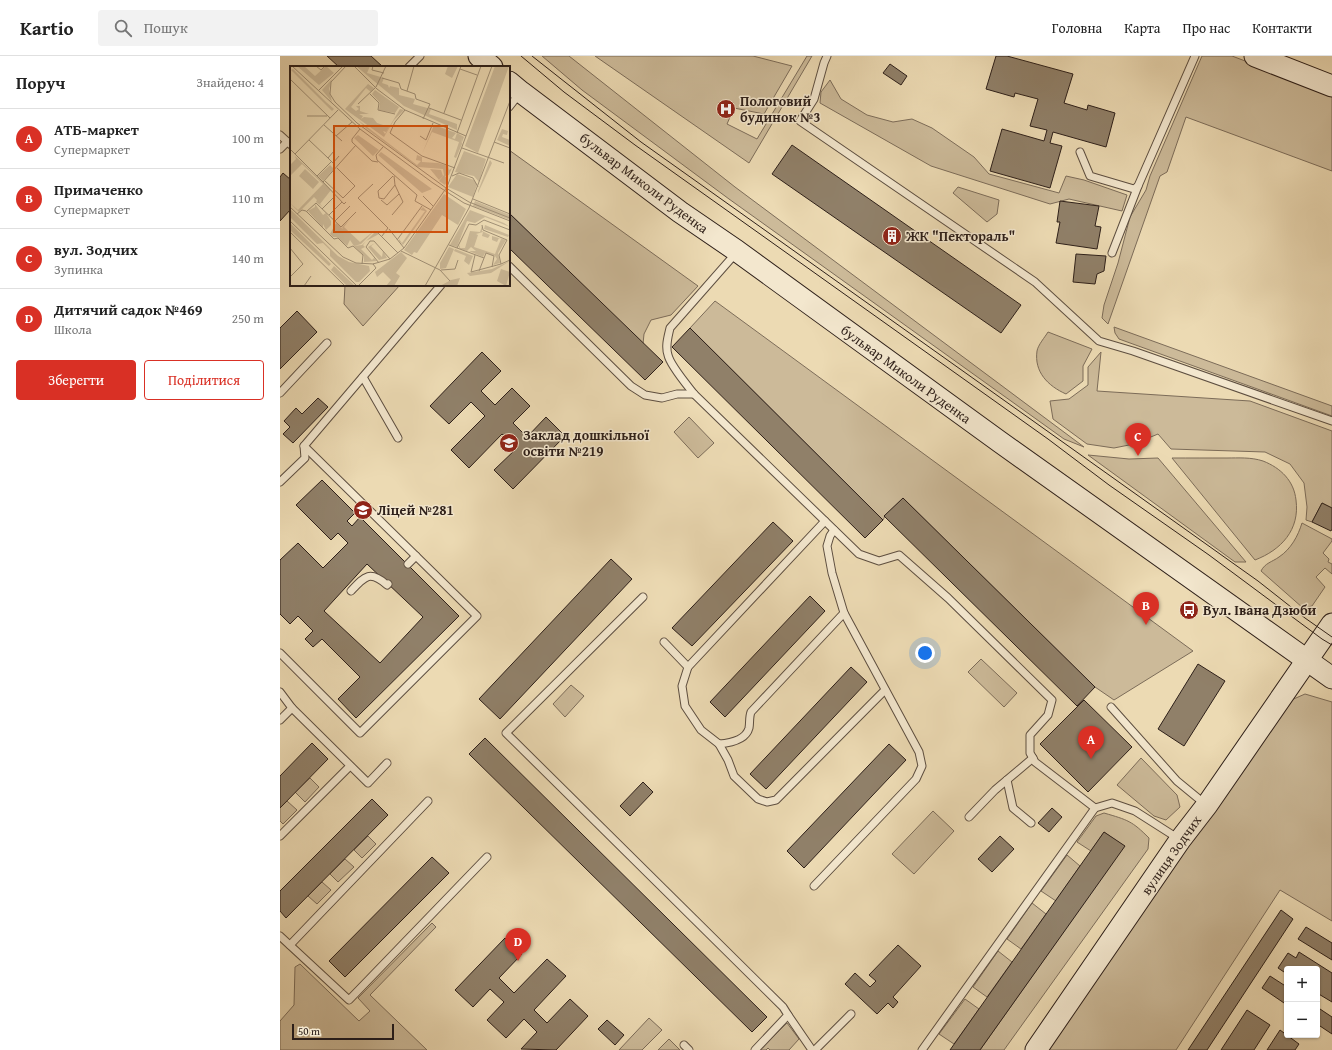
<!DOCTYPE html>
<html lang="uk">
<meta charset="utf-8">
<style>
body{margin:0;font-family:"Gentium Book Plus",serif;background:#f2f2f2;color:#222}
.controls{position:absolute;right:12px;bottom:12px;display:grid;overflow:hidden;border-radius:4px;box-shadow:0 1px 3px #0004}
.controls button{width:36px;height:36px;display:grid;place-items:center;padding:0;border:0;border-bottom:1px solid #e0e0e0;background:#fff;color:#222;font:20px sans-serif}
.scale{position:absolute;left:12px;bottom:10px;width:102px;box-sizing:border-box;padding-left:4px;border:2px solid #2d1f19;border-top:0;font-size:11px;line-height:14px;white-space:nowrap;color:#2d1f19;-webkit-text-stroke:3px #f3e7ce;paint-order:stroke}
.you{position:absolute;left:645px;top:597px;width:14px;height:14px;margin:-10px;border:3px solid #fff;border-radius:50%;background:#1a73e8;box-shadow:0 0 0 6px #1a73e833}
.badge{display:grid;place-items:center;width:26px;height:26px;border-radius:50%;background:#d93025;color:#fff;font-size:13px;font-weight:700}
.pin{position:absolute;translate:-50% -33px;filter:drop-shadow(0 1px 2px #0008)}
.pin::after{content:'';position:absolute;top:21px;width:14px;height:12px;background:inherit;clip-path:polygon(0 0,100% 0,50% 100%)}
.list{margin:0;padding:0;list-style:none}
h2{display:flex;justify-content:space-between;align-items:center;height:52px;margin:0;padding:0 16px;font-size:17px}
h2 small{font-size:13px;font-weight:400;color:#767676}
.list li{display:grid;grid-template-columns:26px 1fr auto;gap:12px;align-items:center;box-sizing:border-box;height:60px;padding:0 16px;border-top:1px solid #e0e0e0}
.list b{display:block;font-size:15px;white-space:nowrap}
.list p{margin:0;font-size:13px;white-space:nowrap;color:#767676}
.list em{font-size:13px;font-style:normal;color:#767676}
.actions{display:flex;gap:8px;padding:12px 16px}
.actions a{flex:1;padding:9px 0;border:1px solid #d93025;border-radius:4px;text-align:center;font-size:14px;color:#d93025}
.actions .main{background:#d93025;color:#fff}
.icon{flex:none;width:22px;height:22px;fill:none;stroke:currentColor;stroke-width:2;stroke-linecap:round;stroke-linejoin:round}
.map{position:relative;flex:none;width:1052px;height:994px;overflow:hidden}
header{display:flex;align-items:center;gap:24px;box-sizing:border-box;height:56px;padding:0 20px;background:#fff;border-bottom:1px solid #e0e0e0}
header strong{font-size:19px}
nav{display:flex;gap:22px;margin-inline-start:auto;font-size:14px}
.search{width:280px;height:36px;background:#f2f2f2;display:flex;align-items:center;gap:10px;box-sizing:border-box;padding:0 14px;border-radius:4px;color:#767676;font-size:15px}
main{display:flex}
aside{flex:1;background:#fff}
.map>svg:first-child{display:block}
.green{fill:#ccba99;stroke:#7c6c59}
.building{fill:#908069;stroke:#2d1f19;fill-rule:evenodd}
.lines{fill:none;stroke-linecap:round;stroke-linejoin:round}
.lane-casing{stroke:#5d4e40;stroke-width:9}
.secondary-casing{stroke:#2d1f19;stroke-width:23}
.lane{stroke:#f3e7ce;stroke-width:7}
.secondary{stroke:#f3e7ce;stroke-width:21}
.tram{stroke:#2d1f19;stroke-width:1}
.labels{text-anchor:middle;stroke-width:3;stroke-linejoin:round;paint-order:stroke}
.poi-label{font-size:14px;font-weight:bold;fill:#2d1f19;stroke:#f3e7ce;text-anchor:start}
.street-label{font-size:14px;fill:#2d1f19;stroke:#f3e7ce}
.inset-road{fill:none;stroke:#a08f75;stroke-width:1}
.view{fill:#d5530d;fill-opacity:0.15;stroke:#d5530d;stroke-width:2}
.inset-edge{fill:none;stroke:#2d1f19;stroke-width:2}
</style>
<header>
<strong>Kartio</strong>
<div class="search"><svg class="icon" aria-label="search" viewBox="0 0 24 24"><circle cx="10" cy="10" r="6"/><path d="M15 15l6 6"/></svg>Пошук</div>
<nav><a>Головна</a><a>Карта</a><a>Про нас</a><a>Контакти</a></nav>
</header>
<main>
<aside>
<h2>Поруч<small>Знайдено: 4</small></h2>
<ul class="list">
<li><span class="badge">A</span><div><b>АТБ-маркет</b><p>Супермаркет</p></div><em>100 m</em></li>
<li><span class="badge">B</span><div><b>Примаченко</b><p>Супермаркет</p></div><em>110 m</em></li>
<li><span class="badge">C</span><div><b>вул. Зодчих</b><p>Зупинка</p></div><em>140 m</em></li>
<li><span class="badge">D</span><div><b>Дитячий садок №469</b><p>Школа</p></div><em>250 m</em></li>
</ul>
<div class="actions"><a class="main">Зберегти</a><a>Поділитися</a></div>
</aside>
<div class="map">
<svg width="1052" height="994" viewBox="0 0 1052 994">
<rect width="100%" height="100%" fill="#ecdab3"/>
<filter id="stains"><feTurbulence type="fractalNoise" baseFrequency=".005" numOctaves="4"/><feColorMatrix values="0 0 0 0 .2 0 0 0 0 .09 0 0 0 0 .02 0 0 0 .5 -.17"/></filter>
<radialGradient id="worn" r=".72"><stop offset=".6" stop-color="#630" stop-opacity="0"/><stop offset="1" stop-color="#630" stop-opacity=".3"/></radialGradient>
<g class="green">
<polygon points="262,0 289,0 455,131 804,391 784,383 449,143 302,34"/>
<polygon points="315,0 473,0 512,10 484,58 454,52 447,68 477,83 527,0 532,0 469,107"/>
<polygon points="922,0 952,0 1052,38 1052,115 906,61 887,116 880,120 828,268 822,262 824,249 838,207 850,161 866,134 870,120"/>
<polygon points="550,24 561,43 587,59 613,66 632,63 652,72 694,101 709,118 779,137 786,120 804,124 847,139 842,155 789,143 770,148 651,110 540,47 541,36"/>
<polygon points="229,94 418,230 391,259 371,264 364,278 363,288 229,157"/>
<polygon points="678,131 719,144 717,158 707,166 673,137"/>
<polygon points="65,229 120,229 83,270 64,248"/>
<polygon points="435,245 913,595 834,644 815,631 623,442 605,460 603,464 410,272"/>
<polygon points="834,271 1052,350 1052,360 839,283 835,277"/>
<path d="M768,276L812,293L803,310V325L786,338C768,330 754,316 757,295C758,289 765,281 768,276Z"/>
<polygon points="821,296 817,335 970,345 1052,375 1052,452 1042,447 1032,466 1026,464 1027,451 1024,427 1010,408 985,396 891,393 878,378 854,388 834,392 807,388 773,363 770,345 789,343 808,329 808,311"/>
<polygon points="409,361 434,387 418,402 394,376"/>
<polygon points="808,399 849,403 878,402 966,506 955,506"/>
<path d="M892,402C910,402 928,402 947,402C958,402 971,401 983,405C1001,412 1014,425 1016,444C1020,474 1001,494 975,504Z"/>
<path d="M1022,467L1052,483V485L1043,497L1049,503L1048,506L1052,508V518L1045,512L1036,521L1045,531L1032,550L1023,552L981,515C985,507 992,506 999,501C1011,493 1018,480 1022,467Z"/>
<polygon points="701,603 737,637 724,651 688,616"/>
<polygon points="291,629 304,640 285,661 273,648"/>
<polygon points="1025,638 1052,646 1052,865 1000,834 896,994 768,994 898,803 1009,645"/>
<polygon points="861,702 897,739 900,751 886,764 874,760 837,729"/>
<polygon points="30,722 39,731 25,746 15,736"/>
<polygon points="7,745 17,754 3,768 0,765 0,752"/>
<polygon points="653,755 674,775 634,818 612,798"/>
<path d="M824,757C848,764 852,765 869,782L868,793L724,994H700L844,790L824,776L811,795L797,786L816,760Z"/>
<polygon points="88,780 96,788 82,802 74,794"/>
<polygon points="787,799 800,810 776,845 761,835"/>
<polygon points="65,803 74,811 58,826 50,818"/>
<polygon points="42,826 51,834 37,848 28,840"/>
<polygon points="752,847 766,858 741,893 727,883"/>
<polygon points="152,867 156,871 90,939 147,994 0,994 0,965 14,949 15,911 20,908 79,965 90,955 78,942"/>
<polygon points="718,895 732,906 707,941 693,931"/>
<polygon points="685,943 699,953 674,988 659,978"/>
<polygon points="369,962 382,974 362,994 339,994"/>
<polygon points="507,967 519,983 509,994 490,994 488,992 486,994 480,994"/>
<polygon points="389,983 400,994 378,994"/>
</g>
<g class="building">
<polygon points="47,0 91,0 103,11 59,11"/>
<polygon points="716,0 727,0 793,18 784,47 807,54 808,49 835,57 826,91 773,76 770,87 782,90 770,132 710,115 722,73 764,85 767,74 750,70 758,43 735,37 734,41 706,33"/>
<polygon points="610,8 627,20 621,29 603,17"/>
<polygon points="512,89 741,249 721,277 492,118"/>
<polygon points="3,117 11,124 11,153 0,165 0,121"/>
<polygon points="780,145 819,150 815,170 821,171 817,193 776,187 780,166 777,166"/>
<polygon points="229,157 383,306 365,324 229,192"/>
<polygon points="796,198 826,200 824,215 817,218 815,228 793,226"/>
<polygon points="17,255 37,276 0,313 0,272"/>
<polygon points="410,272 603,464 585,482 392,291"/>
<polygon points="202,296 221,315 201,335 215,349 232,332 250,350 233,367 247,381 266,361 285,380 233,433 214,414 237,392 222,378 189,412 171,394 205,360 191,346 169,368 150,350"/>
<polygon points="38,342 48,351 13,387 3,378 10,371 4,365 16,352 22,358"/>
<path d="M42,424L75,457L67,465L72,470L80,461L179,560L76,662L58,643L80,621L42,583L33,591L25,583L33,575L18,560L10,568L0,558V504L18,487L43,512L68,487L58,477L51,484L16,449ZM87,508L143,561L100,607L44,555Z"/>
<polygon points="623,442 815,631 797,650 604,460"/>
<polygon points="1042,447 1052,452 1052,473 1051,475 1032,466"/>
<polygon points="493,466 513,485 412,590 392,572"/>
<polygon points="331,503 352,523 220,663 199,643"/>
<polygon points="530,540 545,555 445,661 430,646"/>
<polygon points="918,608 945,625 904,690 878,673"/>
<polygon points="571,611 587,626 486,733 470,718"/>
<polygon points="804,644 852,691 808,736 760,688"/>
<polygon points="205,682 487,961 472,976 189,698"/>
<polygon points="32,687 48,703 0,752 0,720"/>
<polygon points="609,688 626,704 524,812 507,795"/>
<polygon points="363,726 373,736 350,760 340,750"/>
<polygon points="92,743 108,759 6,862 0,855 0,835"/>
<polygon points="772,752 782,761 769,776 758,767"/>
<polygon points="824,776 845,790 700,994 670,994"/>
<polygon points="720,780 734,793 712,816 698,803"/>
<polygon points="152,801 169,817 65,921 49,905"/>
<polygon points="1001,854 1013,863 927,994 908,994"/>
<polygon points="1026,871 1052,887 1052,904 1018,883"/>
<polygon points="225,882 242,898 219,922 234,937 267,903 286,920 254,954 267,967 290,943 308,960 276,994 241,993 257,976 244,963 226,982 207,964 224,946 210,933 193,951 175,934"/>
<polygon points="618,889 641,910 613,941 618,946 613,952 608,947 597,958 565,928 575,917 590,931 596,925 589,919"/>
<polygon points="1019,896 1052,917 1052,946 1037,937 1037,913 1007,913 1007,918 998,912 1008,897 1016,902"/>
<polygon points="990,920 1007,931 1007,949 982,932"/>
<polygon points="1037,951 1052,961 1052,978 1037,968"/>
<polygon points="967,954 990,969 974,994 941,994"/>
<polygon points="327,964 344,979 335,989 318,973"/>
<polygon points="1000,974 1019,988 1015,994 987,994"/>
</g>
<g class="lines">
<g class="lane-casing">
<g id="lane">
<polyline points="547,0 544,7 534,43 520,65 755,226 819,285 853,295 1052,365"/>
<polyline points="129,11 140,0"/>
<polyline points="229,51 240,37"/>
<polyline points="0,79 11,89"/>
<polyline points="0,93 7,86"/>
<polyline points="800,96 810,120 854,133 858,130 915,0"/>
<path d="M456,197L390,272C388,281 385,290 388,299C390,309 407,329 414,338L579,498L599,505L619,499L668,542L772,644L768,659L750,679V697L755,706L815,752"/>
<polyline points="832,197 858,130"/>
<polyline points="229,210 351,330 365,339 382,342 397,338 414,338"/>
<polyline points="83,321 118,382"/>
<polyline points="0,337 47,287"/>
<polyline points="0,426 25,402 24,390 161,229"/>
<path d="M545,465L408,611L402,630L405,650L421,674L439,688C450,687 466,684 469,672C470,667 469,661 471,656L564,557"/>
<polyline points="128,508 136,500"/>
<path d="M71,535C85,520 90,514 107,529L108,528"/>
<polyline points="363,541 226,677 503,951 508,959 475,994"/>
<polyline points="384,586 408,611"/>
<polyline points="0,597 80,677 197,560 24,390"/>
<polyline points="0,636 12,652 88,727 107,707"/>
<polyline points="831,651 897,725 925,748"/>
<polyline points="0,664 12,652"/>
<polyline points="439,688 448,704 454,720 478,743 487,746 496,744 605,634"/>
<polyline points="727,724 733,752 751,767"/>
<polyline points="689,761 715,734 753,702"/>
<polyline points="0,780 70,710"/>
<polyline points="534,830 636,723 642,710 639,696 564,557 552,517 547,490 550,480 554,474"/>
<polyline points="0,880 69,944 207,801"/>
<polyline points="10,889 148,745"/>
<polyline points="508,959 532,994"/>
<polyline points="404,989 409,994"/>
<polyline points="535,994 571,958"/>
<polyline points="642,994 815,752 832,747 855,755 899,783"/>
</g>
</g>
<g class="secondary-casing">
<g id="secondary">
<polyline points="199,0 212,11"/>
<polyline points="975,0 1052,30"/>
<polyline points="229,26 241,36 400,156 457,195 720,386 1052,622"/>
<polyline points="756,994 900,784 927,749 1052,568"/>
</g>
</g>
<use href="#lane" class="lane"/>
<use href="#secondary" class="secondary"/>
<g class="tram">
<polyline points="241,0 284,36 355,89 768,383 829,429 929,499 1042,583 1052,589"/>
<polyline points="252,0 361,86 978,525 1025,562 1052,581"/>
</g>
</g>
<defs>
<g id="hospital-disc" transform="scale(1)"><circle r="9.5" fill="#8f2418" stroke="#f3e7ce"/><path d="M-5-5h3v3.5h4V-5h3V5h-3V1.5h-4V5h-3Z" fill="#fff"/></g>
<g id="building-disc" transform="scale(1)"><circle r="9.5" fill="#8f2418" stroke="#f3e7ce"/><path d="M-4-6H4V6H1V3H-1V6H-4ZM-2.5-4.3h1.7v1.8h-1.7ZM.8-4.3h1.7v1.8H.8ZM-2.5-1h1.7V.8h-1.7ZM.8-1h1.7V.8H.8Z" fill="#fff"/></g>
<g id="school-disc" transform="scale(1)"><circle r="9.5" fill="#8f2418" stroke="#f3e7ce"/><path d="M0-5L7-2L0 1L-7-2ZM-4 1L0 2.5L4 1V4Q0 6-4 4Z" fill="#fff"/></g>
<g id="bus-disc" transform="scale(1)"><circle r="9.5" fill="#8f2418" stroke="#f3e7ce"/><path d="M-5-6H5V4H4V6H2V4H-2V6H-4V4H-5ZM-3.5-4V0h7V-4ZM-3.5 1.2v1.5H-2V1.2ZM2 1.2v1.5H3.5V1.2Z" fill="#fff"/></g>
</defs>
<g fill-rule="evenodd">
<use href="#hospital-disc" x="446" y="53"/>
<use href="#building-disc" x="612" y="180"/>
<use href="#school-disc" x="229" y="387"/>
<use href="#school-disc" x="83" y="454"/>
<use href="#bus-disc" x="909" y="554"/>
</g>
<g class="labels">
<g class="poi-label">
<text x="460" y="50">Пологовий<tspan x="460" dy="16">будинок №3</tspan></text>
<text x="626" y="185">ЖК "Пектораль"</text>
<text x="243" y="384">Заклад дошкільної<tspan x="243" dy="16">освіти №219</tspan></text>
<text x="97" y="459">Ліцей №281</text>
<text x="923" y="559">Вул. Івана Дзюби</text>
</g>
<g class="street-label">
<text transform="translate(364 127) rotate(37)" y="5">бульвар Миколи Руденка</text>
<text transform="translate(626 318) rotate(36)" y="5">бульвар Миколи Руденка</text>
<text transform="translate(891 799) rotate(-55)" y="5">вулиця Зодчих</text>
</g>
</g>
<g transform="translate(10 10)">
<rect width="220" height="220" fill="#ecdab3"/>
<path d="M7,0H14L25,10L36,0L44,7L29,19ZM66,0H80L77,7L94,12L92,17L98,19L99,22L100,20L109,22V29L125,33L123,38L141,43L139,48L167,58V64L114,40ZM158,0H168L162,12L155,8ZM205,0H219L188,87L175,80ZM3,3L36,36L44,43L42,45L1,4ZM42,13L39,23L42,36L32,24ZM78,18L84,22L81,26L76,22L61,41L66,45L69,43L66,40H70V45L79,48H69L73,50L71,53L74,51L83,52L87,57L99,61L96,66L93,65L95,68L110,43L114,44L104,54L94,71L55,43ZM85,24L109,41L105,47L89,44L90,37L82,28ZM68,54L127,99L131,95L126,94L127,89L132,91V96L148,97L158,100L159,104L162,102L159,109L155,110L158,114L155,119L149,115L154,109L153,103L128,101L77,63ZM144,59L166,67L162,72L165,73L167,67L174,71L172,76L171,71L172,78L166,92L164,91L169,76L142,66L132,88ZM212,63L218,65L217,69L213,68L212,71L220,74V80L207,74ZM68,69L89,84L83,90L64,72ZM174,85L196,93L189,116L184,110L165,106ZM91,86L142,123L132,127L88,89ZM5,90L41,124L30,138L33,141L26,136L27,134L24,131L9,146L0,137L8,144L33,118L12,98L0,110V99L6,93ZM200,94L202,97L188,127V125ZM40,99L44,103L33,115L28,110ZM15,103L29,116L23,123L9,110ZM140,103L151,104L153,110L149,114ZM167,108L184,114L187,118L183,131L158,121ZM154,128L176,143L168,159L152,149L127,187L124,186L122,189L114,184ZM185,135L220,149V154L183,140ZM25,138L33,149L36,147L41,155V159L36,164L33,158V162L18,145L25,141ZM133,141L137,145L113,179L109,175V173L112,177L135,145L130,144ZM0,143L48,190L59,196L79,200L80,205L69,216H66L40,190V184L33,177L27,178L0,151ZM180,144L214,157L220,161L195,151L185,157L177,155L167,181L160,179ZM60,153L54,161L70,176L85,164L71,178L64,180L60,174L57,180L47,171H43L40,168L46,157L53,163L52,161ZM0,157L41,198L39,200L0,164ZM195,159L219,169L218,171L194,163ZM192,160V165L200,169L198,172L192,170L193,166L186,168L188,169L184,181L205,188L211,173L209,172L207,176L202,174V170L216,174L208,187L210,197L203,199L207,193L205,190L195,187L193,191L179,185H186L181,181L177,185L170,183L169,181L170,179V182H175L180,165L190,166ZM86,165L89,168L76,175L73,179L75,181L71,183L82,194L84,192L87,195L74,196V190L64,180L72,179ZM85,177L81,180L92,191L93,185L97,192L89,194L78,181ZM159,181L164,183L156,202L150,203V197ZM165,183L183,190L179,199L174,195L176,190L164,185ZM111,186L117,192L106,207L110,210L104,220H96L101,214L93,206L87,211L85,206ZM220,195L201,207L180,210L177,207L202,203ZM44,200L64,219L57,220L41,204ZM211,203L220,206L216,220L207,215ZM170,212L167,220H150L161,214Z" fill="#ccba99"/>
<path class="inset-road" d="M2,0L70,63L143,117L174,137L220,155M26,0L31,4L35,0M56,0L41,16L40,28L45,36L67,57L156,122L179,136L220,152M64,0L87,23L115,44L176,70M83,0L82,4L94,7M170,3L187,9M92,12L109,17L111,23L125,28L126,33L140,38L133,53M0,13L40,52M29,24L53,0M117,25L124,0M80,28L89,37L88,44L105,48M68,38L86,21L96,0M139,42L171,54M115,44L105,56L100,67L132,90L165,102M154,47L171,0M17,50H37M34,59L52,75M70,63L62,73V76L82,95L88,96M167,67L191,0M46,70L62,56M130,70L136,74L143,57M19,74L38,92L44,85M204,76L220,82M93,81L86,89L87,94L127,129L125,135L141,144M172,82L214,97M0,83L34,117M5,88L48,44M38,92L43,97L49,90M27,110L42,95M103,110L88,125L89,132L94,133L105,119M162,110L169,107L183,112L188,121M35,115L53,132L65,120L47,102M83,118L68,132L98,162L92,170M133,130L143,140M183,133L220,148M91,134L97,139L109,128M56,136L54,138L33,116L66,79M0,141L53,191L66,197L84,198M32,143L45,130M16,146L26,137L51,161L66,146M7,148L12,144L16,145L44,173L48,172L58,182M39,149L52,136M102,149L113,136L105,119L104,110M0,155L67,220M45,155L60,140M192,159L193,164L217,174L209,189L211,198L220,194M99,163L114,182M0,166L55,220M87,166L108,187M107,174L132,140M159,179L194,192M0,182L13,198L0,211M58,182L63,180L73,189L72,198M167,182L179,158L186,159L194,154L220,164M111,185L150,204L160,215M185,189L181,206L211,198M89,197L76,181L80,175H84L100,193M151,204L165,203L168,194M189,205L196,187L204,190L202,201M14,220L21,210M68,220L86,202L83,198L100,193L114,182L157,121L202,0M135,220L179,142L220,35"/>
<path class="view" d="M44,60H157V166H44Z"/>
<rect width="220" height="220" class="inset-edge"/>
</g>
<rect width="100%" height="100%" filter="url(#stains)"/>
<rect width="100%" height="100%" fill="url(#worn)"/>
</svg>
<div class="controls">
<button>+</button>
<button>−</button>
</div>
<div class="scale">50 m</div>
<div class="you"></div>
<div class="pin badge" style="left:811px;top:703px">A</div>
<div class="pin badge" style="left:866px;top:569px">B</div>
<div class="pin badge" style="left:858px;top:400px">C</div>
<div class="pin badge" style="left:238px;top:905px">D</div>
</div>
</main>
